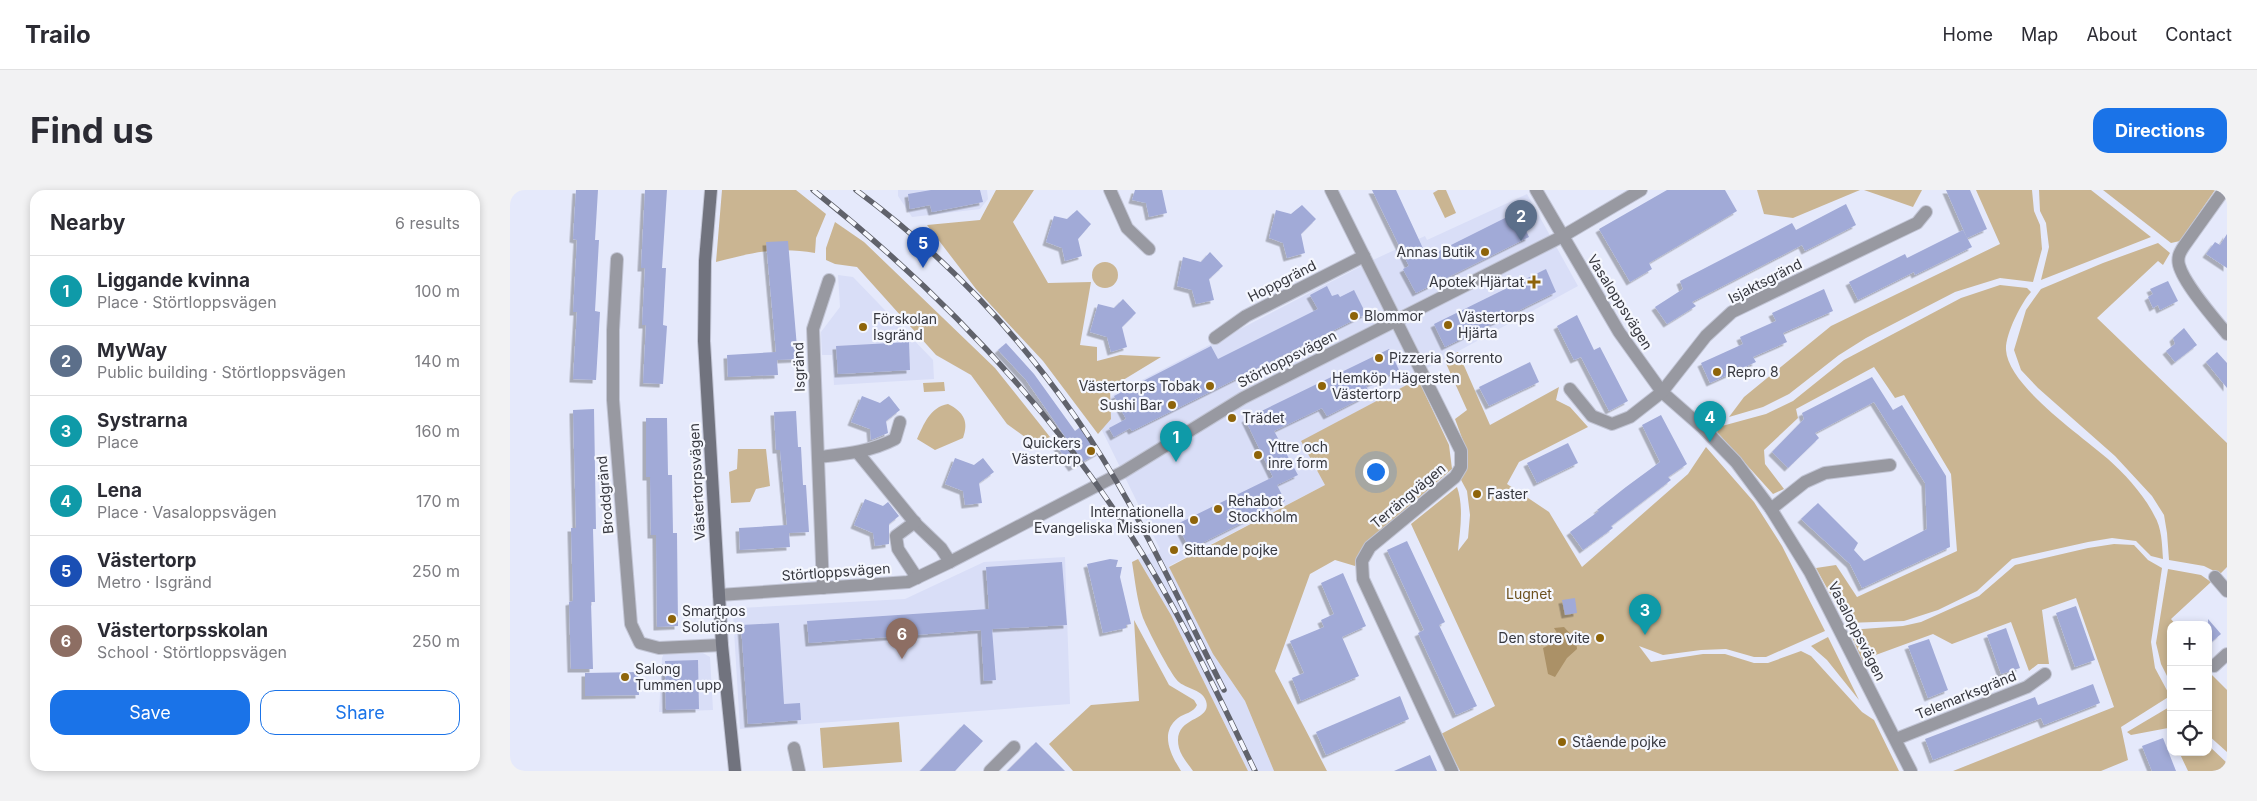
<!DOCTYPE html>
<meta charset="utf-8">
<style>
body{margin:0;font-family:Inter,sans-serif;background:#f2f2f3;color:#2b2b33}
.controls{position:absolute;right:15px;bottom:15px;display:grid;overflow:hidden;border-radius:10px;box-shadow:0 2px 8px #0003}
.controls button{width:45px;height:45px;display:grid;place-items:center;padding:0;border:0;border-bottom:1px solid #e1e1e2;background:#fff;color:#2b2b33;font:25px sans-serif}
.you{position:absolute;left:865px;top:281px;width:18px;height:18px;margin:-12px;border:4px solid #fff;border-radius:50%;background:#1a73e8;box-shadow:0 0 0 8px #1a73e833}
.badge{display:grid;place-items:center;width:32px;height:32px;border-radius:50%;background:#1a73e8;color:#fff;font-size:16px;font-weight:700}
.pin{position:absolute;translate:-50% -41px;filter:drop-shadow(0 1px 2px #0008)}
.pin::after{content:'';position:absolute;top:26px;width:18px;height:15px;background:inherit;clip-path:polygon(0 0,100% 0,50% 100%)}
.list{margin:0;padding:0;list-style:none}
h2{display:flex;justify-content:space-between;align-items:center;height:65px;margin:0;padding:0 20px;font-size:21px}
h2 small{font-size:16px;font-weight:400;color:#7c7c81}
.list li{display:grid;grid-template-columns:32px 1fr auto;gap:15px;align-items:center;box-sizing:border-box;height:70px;padding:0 20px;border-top:1px solid #e1e1e2}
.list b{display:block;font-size:19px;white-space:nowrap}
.list p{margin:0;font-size:16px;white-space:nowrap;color:#7c7c81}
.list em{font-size:16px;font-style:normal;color:#7c7c81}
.actions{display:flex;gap:10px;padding:15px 20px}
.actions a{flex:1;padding:11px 0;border:1px solid #1a73e8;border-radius:15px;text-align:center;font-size:18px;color:#1a73e8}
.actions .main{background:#1a73e8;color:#fff}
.icon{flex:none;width:28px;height:28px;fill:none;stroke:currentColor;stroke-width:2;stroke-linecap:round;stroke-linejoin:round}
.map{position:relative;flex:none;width:1717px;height:581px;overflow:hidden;border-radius:15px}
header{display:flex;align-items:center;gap:30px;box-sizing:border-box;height:70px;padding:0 25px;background:#fff;border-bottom:1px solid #e1e1e2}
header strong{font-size:24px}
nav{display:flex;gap:28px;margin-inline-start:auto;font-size:18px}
.intro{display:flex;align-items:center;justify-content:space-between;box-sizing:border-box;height:120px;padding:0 30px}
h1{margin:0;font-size:35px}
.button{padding:12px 22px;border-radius:15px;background:#1a73e8;color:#fff;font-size:18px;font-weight:700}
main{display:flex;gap:30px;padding:0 30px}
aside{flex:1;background:#fff;border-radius:15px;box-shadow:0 2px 8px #0003}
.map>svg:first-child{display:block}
.built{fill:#d9def7}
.green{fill:#cab592}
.water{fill:#ab9167}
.building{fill:#a1aad7;filter:url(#shadow)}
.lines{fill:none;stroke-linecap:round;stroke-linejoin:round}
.street-casing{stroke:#c2c5d5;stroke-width:14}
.secondary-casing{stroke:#c2c5d5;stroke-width:14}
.street{stroke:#9899a1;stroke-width:12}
.secondary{stroke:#71737e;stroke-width:12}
.rail-casing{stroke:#60626b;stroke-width:5.5}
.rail{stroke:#f5f7fe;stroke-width:4;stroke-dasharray:11;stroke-linecap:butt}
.poi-dot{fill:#8e640a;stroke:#f5f7fe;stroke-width:2}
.labels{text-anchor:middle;stroke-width:4.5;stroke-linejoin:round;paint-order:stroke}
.poi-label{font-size:14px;fill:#36373e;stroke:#f5f7fe;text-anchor:start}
.street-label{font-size:14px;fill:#36373e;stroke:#f5f7fe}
.park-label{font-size:14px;fill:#6c501e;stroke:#f5f7fe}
</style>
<header>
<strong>Trailo</strong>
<nav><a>Home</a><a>Map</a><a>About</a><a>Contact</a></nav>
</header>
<div class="intro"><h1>Find us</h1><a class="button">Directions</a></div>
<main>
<aside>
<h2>Nearby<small>6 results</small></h2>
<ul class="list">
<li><span class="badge" style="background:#0f9aa8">1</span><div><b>Liggande kvinna</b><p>Place · Störtloppsvägen</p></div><em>100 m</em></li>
<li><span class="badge" style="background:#5c6f8a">2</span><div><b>MyWay</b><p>Public building · Störtloppsvägen</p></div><em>140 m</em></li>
<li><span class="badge" style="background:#0f9aa8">3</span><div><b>Systrarna</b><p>Place</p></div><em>160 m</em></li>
<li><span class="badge" style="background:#0f9aa8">4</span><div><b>Lena</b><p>Place · Vasaloppsvägen</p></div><em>170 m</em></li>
<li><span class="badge" style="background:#1a4fb4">5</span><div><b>Västertorp</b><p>Metro · Isgränd</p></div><em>250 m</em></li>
<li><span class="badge" style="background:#8d6e63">6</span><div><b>Västertorpsskolan</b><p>School · Störtloppsvägen</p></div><em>250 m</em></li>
</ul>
<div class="actions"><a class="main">Save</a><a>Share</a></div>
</aside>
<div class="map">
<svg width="1717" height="581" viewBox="0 0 1717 581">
<defs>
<filter id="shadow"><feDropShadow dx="-3.5" dy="3.5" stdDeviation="0" flood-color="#0004"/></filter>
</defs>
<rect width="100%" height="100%" fill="#e5e9fb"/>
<g class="built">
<polygon points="388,0 477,0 478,9 470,19 402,27 388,6"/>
<polygon points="1017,4 1068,96 912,181 908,189 792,251 815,295 659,376 703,464 735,511 764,581 738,581 661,425 628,369 650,359 585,226 603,205 863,70 915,46 917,50"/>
<polygon points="328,85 343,87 423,170 424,189 324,195 322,165 312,165 311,142 330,117"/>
<polygon points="555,367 560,514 230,539 223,424 230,418 395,409 474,372"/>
<polygon points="191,462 200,467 203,520 149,522 152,468 154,463"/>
</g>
<g class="green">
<path d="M212,0H286L316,24L306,48L305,63C268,56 241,63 206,72Z"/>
<polygon points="486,0 524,0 503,32 538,93 581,92 570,155 587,157 587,171 610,165 651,167 600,198 601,229 588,244 533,171 466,99 417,35 470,30"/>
<polygon points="928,0 936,0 946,23 935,28 923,3"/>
<polygon points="1247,0 1350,0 1283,28 1254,24"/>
<polygon points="1354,0 1412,0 1403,17"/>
<polygon points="1466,0 1522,0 1524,21 1530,35 1532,59 1523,92 1490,88 1445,102 1356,148 1329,165 1279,204 1253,217 1219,227 1234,207 1321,136 1490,54"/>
<polygon points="1529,0 1581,0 1641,47 1531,90 1539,57 1536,33 1530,21"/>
<polygon points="1593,0 1705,0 1670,51 1661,53"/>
<polygon points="325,32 354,52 485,178 540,247 526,255 497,234 461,185 426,165 347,77 325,74 316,70 316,58"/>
<polygon points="1648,53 1660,63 1653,75 1648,71 1587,128 1717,253 1717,377 1710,384 1694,376 1659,370 1657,343 1654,325 1642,306 1605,266 1528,198 1511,180 1504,160 1516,120 1531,99 1593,73"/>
<circle cx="595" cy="85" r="13"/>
<path d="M1490,95L1517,98L1521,102C1511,113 1495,145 1496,160C1498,196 1572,246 1598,269C1615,284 1634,305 1644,325C1652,338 1652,354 1653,369L1641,366L1626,351L1602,348L1578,352L1502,369L1467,401L1428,420L1394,431L1336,433L1306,378L1326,375L1347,407L1447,361L1441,284L1394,205L1385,208L1364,177L1286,219L1288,228L1254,260L1255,274L1274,299L1263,304L1207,242L1212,236L1256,224L1283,211L1334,170L1451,108Z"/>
<path d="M948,162L980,235L1049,197L1046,210L1060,217L1078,237L1009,272L997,294L1039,322L1072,377L1178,284L1196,257L1244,312L1272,356L1315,441L1256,467H1244L1216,459L1191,460L1153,465L1129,456L1141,472L1193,464H1215L1244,473H1258L1291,461L1301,466L1352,522L1364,530L1389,581H950L931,544L985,516L901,334L947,297C954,317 950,340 948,361L958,348L960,325L957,301L950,288L955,256L945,229L957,220L934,169Z"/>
<polygon points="908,189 939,255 942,279 854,355 845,376 825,370 800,384 765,481 817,581 764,581 735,511 703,464 659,377 815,295 791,251"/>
<polygon points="434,192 435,201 414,202 413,193"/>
<path d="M438,214C454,222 459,232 453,248L425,260L407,249C414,234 420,217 438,214Z"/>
<polygon points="228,259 256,259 260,296 246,299 240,312 221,313 219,282 227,279"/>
<polygon points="1604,354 1624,355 1638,370 1652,378 1641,452 1645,478 1660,506 1611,537 1618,570 1591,581 1443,581 1604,517 1566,408 1532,420 1539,474 1528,474 1519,481 1501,432 1442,454 1423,444 1352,470 1339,440 1393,436 1411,432 1469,406 1505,375 1578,358"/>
<path d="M628,369L661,425L738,581H683C678,574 671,566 669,558C661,525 703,533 696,511C692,498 673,499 666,489C657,477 639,442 633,428C627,411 625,390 622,372Z"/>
<polygon points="1658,379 1691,385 1701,392 1661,429 1666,435 1661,435 1661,494 1651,474 1646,453"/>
<path d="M624,430L659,495L684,510L687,515C683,523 675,523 668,528C649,543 661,565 671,581H563L539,554L581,515L629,511Z"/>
<polygon points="1318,447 1349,510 1317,470 1301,456"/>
<polygon points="1700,483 1717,500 1717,562 1698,545 1698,485"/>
<polygon points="1661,516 1661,543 1658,538 1621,545 1617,542"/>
<polygon points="389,532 392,572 313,578 310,538"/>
<polygon points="1698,555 1717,573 1717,581 1678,581 1669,562 1698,562"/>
</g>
<polygon class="water" points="1054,437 1066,450 1067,459 1057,468 1045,487 1038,484 1033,458 1045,452 1047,443 1044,438"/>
<g class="building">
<polygon points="66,0 88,0 85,50 89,50 85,121 90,122 86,190 63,189 67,122 63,122 67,50 63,49"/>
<polygon points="135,0 157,0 152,78 156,78 153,135 157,136 153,194 133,193 136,135 132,135 135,78 131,78"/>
<polygon points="421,0 470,0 473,12 422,22 420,15 400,19 398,4"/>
<polygon points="625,0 652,0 657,23 639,27 636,13 622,10"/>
<polygon points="862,0 886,0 917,67 1007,22 1019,47 906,103 893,79 899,76"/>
<polygon points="1157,0 1215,0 1227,21 1139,73 1142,79 1120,92 1089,39"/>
<polygon points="1436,0 1460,0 1477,39 1457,48"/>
<polygon points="1336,14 1346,35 1295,61 1292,55 1182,112 1186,116 1157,134 1145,117 1173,99 1170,91 1282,33 1286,40"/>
<polygon points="792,15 806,29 791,44 795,63 777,68 773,53 759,48 766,20 781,24"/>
<polygon points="567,20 581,34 568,49 572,66 555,71 552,58 536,52 544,26 557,29"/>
<polygon points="1453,40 1462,57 1405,85 1404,82 1348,110 1339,92 1395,64 1397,68"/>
<polygon points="1717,44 1717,78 1696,64 1705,52 1710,55"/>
<polygon points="278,51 288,169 267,170 268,185 218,187 217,165 266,162 256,52"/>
<polygon points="700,62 713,76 699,89 704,110 686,114 682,100 667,96 673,67 691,72"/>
<polygon points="1036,79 1046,102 935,157 924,134"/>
<polygon points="1658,91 1668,111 1650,120 1648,115 1643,118 1638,107 1643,104 1640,99"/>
<polygon points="817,96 822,106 828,104 830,107 844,100 856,124 622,241 620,238 604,247 599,238 616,229 604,206 701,156 708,169 808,119 800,105"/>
<polygon points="1314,99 1323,121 1273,143 1277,152 1243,167 1246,172 1200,193 1191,173 1233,154 1230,147 1266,131 1262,123"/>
<polygon points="613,109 626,123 612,137 617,157 601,162 597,147 580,142 588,114 604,118"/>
<polygon points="1067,125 1084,160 1090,157 1118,211 1099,221 1071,167 1064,170 1047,136"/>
<polygon points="1674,138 1687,155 1665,172 1656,161 1665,154 1663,148"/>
<polygon points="399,152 400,180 328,184 326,156"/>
<polygon points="496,153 524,184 565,241 573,235 590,262 562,278 546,255 556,248 516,190 488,160"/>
<polygon points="879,159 889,180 856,196 860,204 817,226 812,218 764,241 788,285 767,295 775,311 680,359 667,334 763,287 735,229"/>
<polygon points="1707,162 1717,173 1717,198 1696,172"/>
<polygon points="1020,172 1029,192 979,216 969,197"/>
<polygon points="1362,187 1383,220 1392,215 1436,286 1440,357 1352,398 1340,374 1291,329 1308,313 1348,353 1344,360 1354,371 1417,339 1415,293 1364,212 1305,243 1309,248 1278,278 1262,262 1294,229 1292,223"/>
<polygon points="352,206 370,213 379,206 390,220 376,231 378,243 361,250 360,239 341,232"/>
<polygon points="84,219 86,339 83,339 85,412 81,412 83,479 61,479 59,412 63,411 61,338 66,338 63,220"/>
<polygon points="286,221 288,257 291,257 293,295 296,295 299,342 279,343 280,357 230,360 229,338 277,335 270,260 266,260 264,222"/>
<polygon points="1151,225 1177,274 1158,287 1161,290 1101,336 1103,338 1073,360 1060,342 1089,321 1087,320 1116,297 1150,272 1132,235"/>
<polygon points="136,228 157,228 158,285 162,285 163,343 167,343 168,436 147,437 146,345 141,345 140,287 136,287"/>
<polygon points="1058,253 1068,273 1027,293 1017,273"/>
<polygon points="445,268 464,275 473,268 484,282 469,293 472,313 455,315 453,301 435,294"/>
<polygon points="355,309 373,316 378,312 389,326 379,334 379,354 365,356 363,343 344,335"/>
<polygon points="897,351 935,432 929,435 967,516 946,525 908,443 914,440 877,360"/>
<polygon points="600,369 608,370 606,377 612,377 610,387 621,434 616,435 616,438 593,443 577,374"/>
<polygon points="552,372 557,435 482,439 486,490 474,491 471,440 299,453 297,431 479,419 476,377"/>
<polygon points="833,383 856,436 832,447 849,486 791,511 782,488 794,483 780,451 814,437 811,430 824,424 811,393"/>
<polygon points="1065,408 1067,423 1055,425 1052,410"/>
<polygon points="1566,416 1585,470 1565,477 1546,423"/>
<polygon points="1698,429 1711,444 1698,455"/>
<polygon points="269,433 274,514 290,513 291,530 238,534 231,435"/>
<polygon points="1496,438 1510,478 1491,484 1477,445"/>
<polygon points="1419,449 1438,500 1418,508 1398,456"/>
<polygon points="188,470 189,519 156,520 155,471"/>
<polygon points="128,482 129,505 75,506 75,483"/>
<polygon points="1583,494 1590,513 1534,535 1531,528 1423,570 1415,549 1525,507 1528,515"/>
<polygon points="890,506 899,529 816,565 806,542"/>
<polygon points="454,534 473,551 455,570 445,581 410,581"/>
<polygon points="1653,548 1666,581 1642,581 1632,556"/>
<polygon points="526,552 555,581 497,581"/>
<polygon points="920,565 927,581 884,581"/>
</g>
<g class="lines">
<g class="street-casing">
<g id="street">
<polyline points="600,0 617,38 639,59"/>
<polyline points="821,0 951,261 951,277 945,287 860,357 852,371 853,389 942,581"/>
<polyline points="1026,0 1109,142 1152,202 1193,238 1226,272 1261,319 1300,382 1401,581"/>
<path d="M1714,0L1674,56C1670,62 1667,67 1669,75C1674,94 1704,128 1717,144"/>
<polyline points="107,69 103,140 103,210 121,434 130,453 149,458 212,455"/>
<polyline points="705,148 736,126 854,66"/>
<polyline points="1060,199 1082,226 1102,234 1120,227 1152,202 1196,146 1222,122 1407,33 1416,22"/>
<polyline points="348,263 406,334 431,358 440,372"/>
<path d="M309,267C335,264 360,262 385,249L390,232"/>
<polyline points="1261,319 1295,292 1315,283 1380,275"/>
<polyline points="405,332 386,346 388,359 407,388"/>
<polyline points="1705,387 1717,401"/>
<polyline points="313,398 303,139 319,90"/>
<polyline points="209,405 398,392 440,372 613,282 733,208 1053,46 1131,0"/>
<polyline points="1704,476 1717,464"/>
<polyline points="1386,549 1517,497 1535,484"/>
<polyline points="284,558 289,581"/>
<polyline points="480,581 504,557"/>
</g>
</g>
<g class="secondary-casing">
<polyline id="secondary" points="201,0 195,71 194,151 212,455 225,581"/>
</g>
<use href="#street" class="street"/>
<use href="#secondary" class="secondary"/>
<g class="rail-casing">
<g id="rail">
<path d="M303,0C424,96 536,212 620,344C668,419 706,501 745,581"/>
<path d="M346,0C430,62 504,139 564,225C624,310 667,407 714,500"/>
</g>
</g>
<use href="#rail" class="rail"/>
</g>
<g class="poi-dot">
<circle cx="975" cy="62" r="5"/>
<path d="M1021.5 84.5h5v5h5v5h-5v5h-5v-5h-5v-5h5z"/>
<circle cx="844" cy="126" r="5"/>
<circle cx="938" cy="135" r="5"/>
<circle cx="353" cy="137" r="5"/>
<circle cx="869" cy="168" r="5"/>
<circle cx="1207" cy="182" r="5"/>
<circle cx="700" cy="196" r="5"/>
<circle cx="812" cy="196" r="5"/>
<circle cx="662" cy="215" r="5"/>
<circle cx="722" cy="228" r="5"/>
<circle cx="581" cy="261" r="5"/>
<circle cx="748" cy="265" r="5"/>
<circle cx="967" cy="304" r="5"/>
<circle cx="708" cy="319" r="5"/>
<circle cx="684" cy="330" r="5"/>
<circle cx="664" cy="360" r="5"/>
<circle cx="162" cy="429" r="5"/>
<circle cx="1090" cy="448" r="5"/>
<circle cx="115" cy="487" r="5"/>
<circle cx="1052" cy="552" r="5"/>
</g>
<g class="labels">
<g class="poi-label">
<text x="965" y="67" text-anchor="end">Annas Butik</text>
<text x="1014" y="97" text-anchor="end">Apotek Hjärtat</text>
<text x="854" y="131">Blommor</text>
<text x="948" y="132">Västertorps<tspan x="948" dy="16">Hjärta</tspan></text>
<text x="363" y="134">Förskolan<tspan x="363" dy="16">Isgränd</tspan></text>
<text x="879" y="173">Pizzeria Sorrento</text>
<text x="1217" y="187">Repro 8</text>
<text x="822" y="193">Hemköp Hägersten<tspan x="822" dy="16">Västertorp</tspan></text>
<text x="690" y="201" text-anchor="end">Västertorps Tobak</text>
<text x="652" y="220" text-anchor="end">Sushi Bar</text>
<text x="732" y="233">Trädet</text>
<text x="571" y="258" text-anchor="end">Quickers<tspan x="571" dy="16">Västertorp</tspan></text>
<text x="758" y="262">Yttre och<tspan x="758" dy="16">inre form</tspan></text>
<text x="977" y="309">Faster</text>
<text x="718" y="316">Rehabot<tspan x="718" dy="16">Stockholm</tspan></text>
<text x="674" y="327" text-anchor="end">Internationella<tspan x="674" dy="16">Evangeliska Missionen</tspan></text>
<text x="674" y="365">Sittande pojke</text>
<text x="172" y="426">Smartpos<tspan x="172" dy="16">Solutions</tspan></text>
<text x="1080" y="453" text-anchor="end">Den store vite</text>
<text x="125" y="484">Salong<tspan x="125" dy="16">Tummen upp</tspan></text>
<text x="1062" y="557">Stående pojke</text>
</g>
<g class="street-label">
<text transform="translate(772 91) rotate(-27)" y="5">Hoppgränd</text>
<text transform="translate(1255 91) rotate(-27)" y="5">Isjaktsgränd</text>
<text transform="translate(1110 112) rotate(58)" y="5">Vasaloppsvägen</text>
<text transform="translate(777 169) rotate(-27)" y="5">Störtloppsvägen</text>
<text transform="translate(289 177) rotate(-92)" y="5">Isgränd</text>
<text transform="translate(187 292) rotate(-93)" y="5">Västertorpsvägen</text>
<text transform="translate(95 305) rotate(-95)" y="5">Broddgränd</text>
<text transform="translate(898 306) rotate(-40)" y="5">Terrängvägen</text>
<text transform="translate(326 382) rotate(-4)" y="5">Störtloppsvägen</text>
<text transform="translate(1347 441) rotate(63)" y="5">Vasaloppsvägen</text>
<text transform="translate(1456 505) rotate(-22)" y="5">Telemarksgränd</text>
</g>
<g class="park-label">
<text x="1019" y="409">Lugnet</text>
</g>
</g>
</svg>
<div class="controls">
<button>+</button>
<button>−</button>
<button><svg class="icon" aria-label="locate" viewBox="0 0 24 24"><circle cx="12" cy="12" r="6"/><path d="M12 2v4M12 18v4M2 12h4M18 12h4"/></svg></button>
</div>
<div class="you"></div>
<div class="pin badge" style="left:666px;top:272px;background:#0f9aa8">1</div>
<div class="pin badge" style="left:1011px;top:51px;background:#5c6f8a">2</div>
<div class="pin badge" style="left:1135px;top:445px;background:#0f9aa8">3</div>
<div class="pin badge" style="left:1200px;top:252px;background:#0f9aa8">4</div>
<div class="pin badge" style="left:413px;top:78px;background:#1a4fb4">5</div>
<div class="pin badge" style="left:392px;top:469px;background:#8d6e63">6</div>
</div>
</main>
